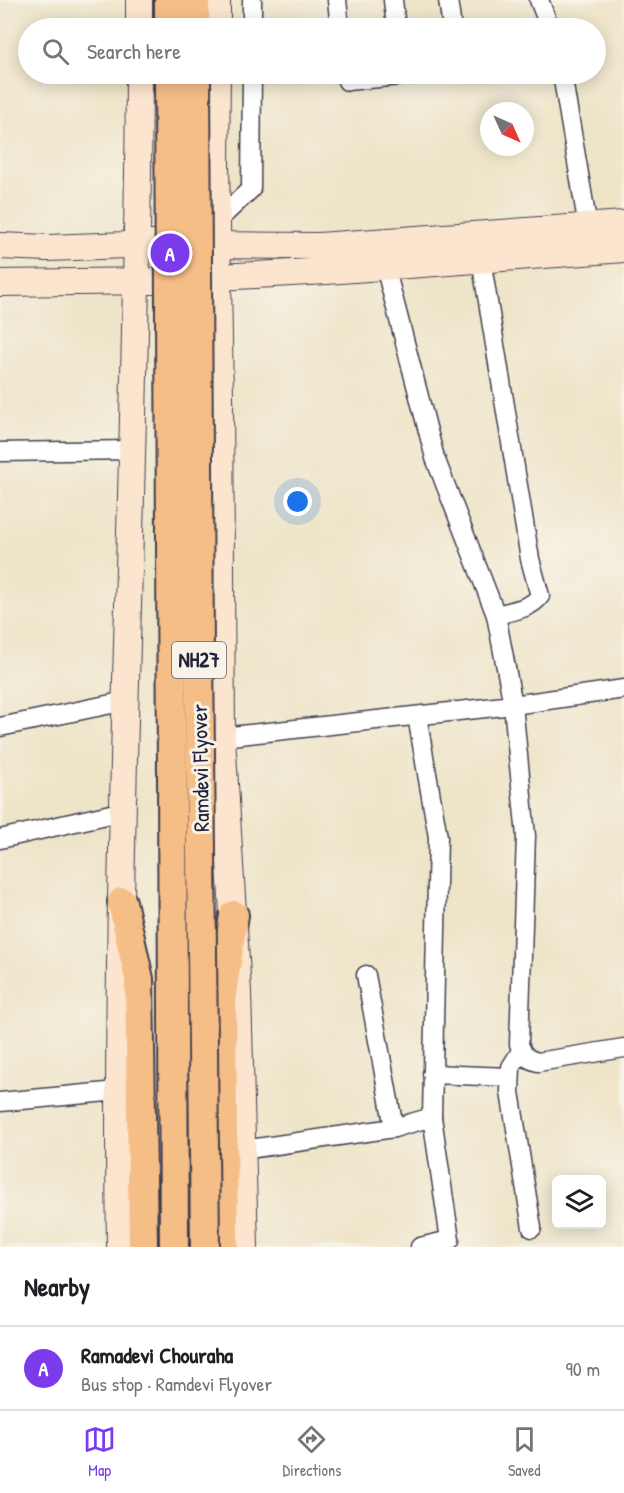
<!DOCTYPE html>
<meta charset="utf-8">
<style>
body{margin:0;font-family:"Patrick Hand",sans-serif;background:#f2f2f2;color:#202124}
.controls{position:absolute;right:18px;bottom:18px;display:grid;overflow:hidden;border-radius:9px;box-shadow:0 3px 15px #0003}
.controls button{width:54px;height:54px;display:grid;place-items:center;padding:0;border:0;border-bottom:2px solid #e0e0e0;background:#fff;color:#202124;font:30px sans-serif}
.compass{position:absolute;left:480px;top:102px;width:54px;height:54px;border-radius:50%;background:#fff;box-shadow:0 3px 15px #0003;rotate:135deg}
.you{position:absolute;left:298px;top:502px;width:21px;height:21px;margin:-15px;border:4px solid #fff;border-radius:50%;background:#1a73e8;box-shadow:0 0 0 9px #1a73e833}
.badge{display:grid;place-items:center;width:39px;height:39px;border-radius:50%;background:#7c3aed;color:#fff;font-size:20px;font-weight:700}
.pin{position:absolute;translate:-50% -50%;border:3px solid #fff;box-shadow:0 2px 6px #0006}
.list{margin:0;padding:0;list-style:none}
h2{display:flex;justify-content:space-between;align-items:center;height:78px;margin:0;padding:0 24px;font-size:26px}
h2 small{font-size:20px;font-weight:400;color:#757577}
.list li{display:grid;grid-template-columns:39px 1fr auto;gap:18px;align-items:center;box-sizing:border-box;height:84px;padding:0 24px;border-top:2px solid #e0e0e0}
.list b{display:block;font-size:22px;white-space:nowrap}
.list p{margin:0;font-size:20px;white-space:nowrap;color:#757577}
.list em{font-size:20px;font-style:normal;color:#757577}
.icon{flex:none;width:33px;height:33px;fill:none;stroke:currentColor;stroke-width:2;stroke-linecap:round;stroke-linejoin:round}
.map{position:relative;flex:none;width:624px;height:1247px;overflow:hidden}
.search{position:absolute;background:#fff;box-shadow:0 3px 15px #0003;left:18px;right:18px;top:18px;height:66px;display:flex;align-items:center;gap:15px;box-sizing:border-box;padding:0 21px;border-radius:33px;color:#757577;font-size:22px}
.sheet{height:162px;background:#fff}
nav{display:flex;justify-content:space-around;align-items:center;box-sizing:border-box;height:84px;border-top:2px solid #e0e0e0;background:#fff;font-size:16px;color:#757577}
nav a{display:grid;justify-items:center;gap:3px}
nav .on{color:#7c3aed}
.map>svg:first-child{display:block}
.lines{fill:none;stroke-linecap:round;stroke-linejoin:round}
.minor-casing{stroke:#413f50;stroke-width:21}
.secondary-casing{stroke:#413f50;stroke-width:28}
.trunk-casing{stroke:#413f50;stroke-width:32}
.minor{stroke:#fff;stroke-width:18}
.secondary{stroke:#fbe5cf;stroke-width:26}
.trunk{stroke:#f6be87;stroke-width:28}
.trunk-bridge-casing{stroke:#413f50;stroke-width:32;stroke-linecap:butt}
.trunk-bridge{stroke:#f6be87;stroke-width:28}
.labels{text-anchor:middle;stroke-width:6;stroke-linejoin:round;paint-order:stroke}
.shield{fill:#f7f3e8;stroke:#62616f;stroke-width:1.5}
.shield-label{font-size:21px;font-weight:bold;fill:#22223b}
.street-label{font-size:22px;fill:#22223b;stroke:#f7f3e8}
</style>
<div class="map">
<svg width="624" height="1247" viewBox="0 0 624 1247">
<rect width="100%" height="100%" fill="#f7f3e8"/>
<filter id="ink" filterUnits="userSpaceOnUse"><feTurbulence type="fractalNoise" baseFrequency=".0167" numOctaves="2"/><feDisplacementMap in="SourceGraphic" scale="12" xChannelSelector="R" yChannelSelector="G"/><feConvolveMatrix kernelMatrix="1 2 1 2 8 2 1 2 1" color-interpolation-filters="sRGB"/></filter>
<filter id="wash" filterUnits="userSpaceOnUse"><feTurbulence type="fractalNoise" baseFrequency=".008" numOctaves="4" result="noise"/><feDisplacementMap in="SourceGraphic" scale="24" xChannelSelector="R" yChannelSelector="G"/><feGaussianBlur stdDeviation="1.35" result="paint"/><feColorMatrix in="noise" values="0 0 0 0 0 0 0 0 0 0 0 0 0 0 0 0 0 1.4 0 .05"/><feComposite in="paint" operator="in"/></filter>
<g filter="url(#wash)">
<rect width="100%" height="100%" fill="#eee4c8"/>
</g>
<g filter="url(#ink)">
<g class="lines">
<g class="minor-casing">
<g id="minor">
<polyline points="337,0 340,28"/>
<polyline points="393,0 396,28"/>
<polyline points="448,0 452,28"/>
<polyline points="539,0 550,28"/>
<polyline points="252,28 252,0"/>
<polyline points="346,74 347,81 421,74"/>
<polyline points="562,74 588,227"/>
<polyline points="217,221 251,189 252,74"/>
<path d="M481,259L530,559L540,596C531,609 510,611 496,615"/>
<path d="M385,266L435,458L496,615L513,705L526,836L519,1044C523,1055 526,1059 538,1062L624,1048"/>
<polyline points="0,452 132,450"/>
<polyline points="417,716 438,837 432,1117"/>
<polyline points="0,727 126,701"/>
<polyline points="222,737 513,705 624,689"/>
<polyline points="0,839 124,811"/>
<polyline points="366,975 394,1128"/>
<polyline points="521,1051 511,1067 510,1092 532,1228"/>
<polyline points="432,1074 509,1077"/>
<polyline points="0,1102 118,1091"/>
<polyline points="242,1150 394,1128 432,1117 450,1240 420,1247"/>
</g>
</g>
<g class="secondary-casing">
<g id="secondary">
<polyline points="139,28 139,0"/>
<polyline points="217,28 217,0"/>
<polyline points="217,74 216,164 220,397 222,737 238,992 245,1247"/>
<polyline points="202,245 319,246 624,224"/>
<polyline points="0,246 48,248 153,244"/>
<polyline points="202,278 327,271 624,249"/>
<polyline points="0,283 154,281"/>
<path d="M120,1247C114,856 137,465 139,74"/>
</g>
</g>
<g class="trunk-casing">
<g id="trunk">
<polyline points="169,0 169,28"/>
<polyline points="195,0 195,28"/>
<polyline points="122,902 139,979 143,1247"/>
<polyline points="224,1247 222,994 234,915"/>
</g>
</g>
<use href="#minor" class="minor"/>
<use href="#secondary" class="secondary"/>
<use href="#trunk" class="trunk"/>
<g class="trunk-bridge-casing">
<g id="trunk-bridge">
<polyline points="169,74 174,1247"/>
<polyline points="196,74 199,654 205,1247"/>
</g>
</g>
<use href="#trunk-bridge" class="trunk-bridge"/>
</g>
</g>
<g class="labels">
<rect class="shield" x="172" y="642" width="54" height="36" rx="4.5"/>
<g class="shield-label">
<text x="199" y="667">NH27</text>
</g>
<g class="street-label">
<text transform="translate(200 768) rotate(-91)" y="8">Ramdevi Flyover</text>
</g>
</g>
</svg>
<div class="controls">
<button><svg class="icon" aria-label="layers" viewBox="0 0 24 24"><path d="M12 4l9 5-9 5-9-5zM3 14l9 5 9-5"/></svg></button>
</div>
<svg class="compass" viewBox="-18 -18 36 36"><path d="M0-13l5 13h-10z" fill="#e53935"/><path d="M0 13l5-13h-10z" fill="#757577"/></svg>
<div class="you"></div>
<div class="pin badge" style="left:170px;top:253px">A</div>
<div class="search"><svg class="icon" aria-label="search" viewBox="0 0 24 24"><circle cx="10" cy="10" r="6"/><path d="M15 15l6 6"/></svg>Search here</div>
</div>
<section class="sheet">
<h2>Nearby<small></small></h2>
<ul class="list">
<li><span class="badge">A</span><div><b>Ramadevi Chouraha</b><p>Bus stop · Ramdevi Flyover</p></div><em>90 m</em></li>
</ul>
</section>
<nav>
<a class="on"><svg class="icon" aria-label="map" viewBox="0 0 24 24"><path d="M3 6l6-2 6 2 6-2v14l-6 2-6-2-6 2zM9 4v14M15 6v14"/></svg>Map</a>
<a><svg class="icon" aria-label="directions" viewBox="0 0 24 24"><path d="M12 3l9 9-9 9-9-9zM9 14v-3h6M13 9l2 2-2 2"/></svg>Directions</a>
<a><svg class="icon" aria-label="saved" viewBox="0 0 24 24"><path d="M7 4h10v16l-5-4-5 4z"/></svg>Saved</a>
</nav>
